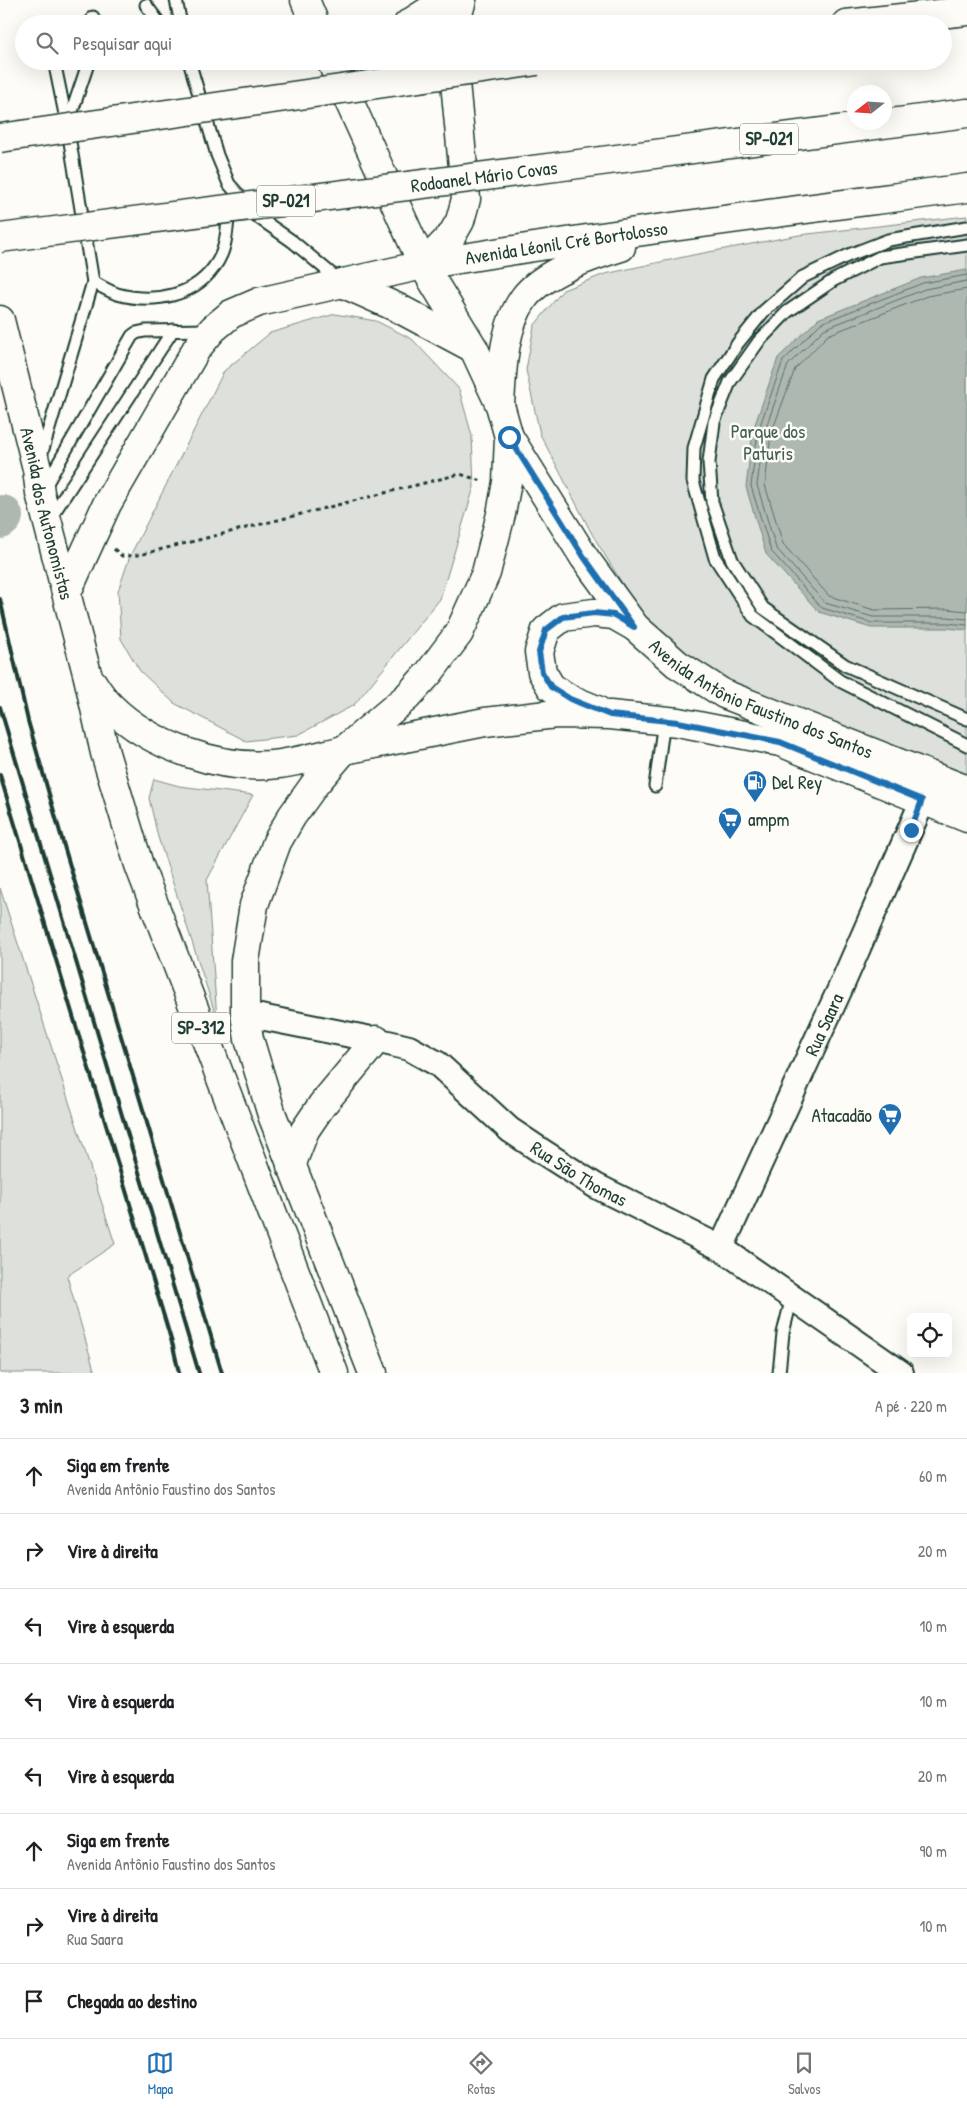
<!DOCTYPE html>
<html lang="pt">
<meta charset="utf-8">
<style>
body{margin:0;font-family:"Patrick Hand",sans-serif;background:#f2f2f2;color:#202124}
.controls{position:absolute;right:15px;bottom:15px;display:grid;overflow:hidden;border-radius:8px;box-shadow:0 5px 20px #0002}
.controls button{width:45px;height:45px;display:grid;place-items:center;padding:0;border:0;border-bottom:1px solid #e0e0e0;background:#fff;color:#202124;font:25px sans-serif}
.compass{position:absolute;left:847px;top:85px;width:45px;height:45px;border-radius:50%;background:#fff;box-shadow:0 5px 20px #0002;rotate:253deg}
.stop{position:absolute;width:15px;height:15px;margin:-11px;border:4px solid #1f6fb2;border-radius:50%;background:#fff}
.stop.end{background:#1f6fb2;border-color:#fff;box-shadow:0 1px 5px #0008}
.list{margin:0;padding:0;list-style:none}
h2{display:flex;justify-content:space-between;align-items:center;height:65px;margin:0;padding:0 20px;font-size:21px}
h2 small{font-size:16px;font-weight:400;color:#757577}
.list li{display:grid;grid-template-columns:32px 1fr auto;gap:15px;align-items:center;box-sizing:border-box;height:75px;padding:0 20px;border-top:1px solid #e0e0e0}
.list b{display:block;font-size:19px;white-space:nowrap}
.list p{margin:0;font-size:16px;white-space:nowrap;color:#757577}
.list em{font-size:16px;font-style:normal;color:#757577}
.icon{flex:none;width:28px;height:28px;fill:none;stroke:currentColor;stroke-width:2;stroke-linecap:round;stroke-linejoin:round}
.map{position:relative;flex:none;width:967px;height:1373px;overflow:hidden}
.search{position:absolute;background:#fff;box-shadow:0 5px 20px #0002;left:15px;right:15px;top:15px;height:55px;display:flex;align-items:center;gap:12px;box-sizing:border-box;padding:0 18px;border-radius:28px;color:#757577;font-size:19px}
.sheet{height:665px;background:#fff}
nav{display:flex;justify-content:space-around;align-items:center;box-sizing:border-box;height:70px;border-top:1px solid #e0e0e0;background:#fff;font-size:14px;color:#757577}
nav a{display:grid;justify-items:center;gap:2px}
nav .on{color:#1f6fb2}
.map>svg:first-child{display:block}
.green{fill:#dde0db;stroke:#7e8e88}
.water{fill:#aeb8b1;stroke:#75877f}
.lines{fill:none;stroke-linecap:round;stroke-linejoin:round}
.shore{stroke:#586e66;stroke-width:1}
.river{stroke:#aeb8b1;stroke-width:42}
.lane-casing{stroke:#1f3d34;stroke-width:15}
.street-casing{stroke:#1f3d34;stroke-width:28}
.secondary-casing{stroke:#1f3d34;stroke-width:31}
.primary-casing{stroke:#1f3d34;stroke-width:31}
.highway-casing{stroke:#1f3d34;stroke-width:31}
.path{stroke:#1f3d34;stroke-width:3;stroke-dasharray:4 4;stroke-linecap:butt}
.lane{stroke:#fdfcf7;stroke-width:11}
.street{stroke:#fdfcf7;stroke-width:24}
.secondary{stroke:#fdfcf7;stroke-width:28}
.primary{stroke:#fdfcf7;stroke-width:28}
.highway{stroke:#fdfcf7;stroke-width:28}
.rail{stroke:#1f3d34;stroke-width:4}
.highway-bridge-casing{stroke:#1f3d34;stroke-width:31;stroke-linecap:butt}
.highway-bridge{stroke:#fdfcf7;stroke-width:28}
.route{stroke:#1f6fb2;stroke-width:6}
.labels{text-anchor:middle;stroke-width:5;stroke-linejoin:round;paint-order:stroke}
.shield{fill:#fdfcf7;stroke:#62766e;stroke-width:1}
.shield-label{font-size:18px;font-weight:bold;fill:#1f3d34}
.street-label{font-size:19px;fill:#1f3d34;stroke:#fdfcf7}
.park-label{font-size:19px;fill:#455e55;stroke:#fdfcf7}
.poi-label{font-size:19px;fill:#1f3d34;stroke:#fdfcf7;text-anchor:start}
</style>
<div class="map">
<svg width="967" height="1373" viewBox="0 0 967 1373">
<rect width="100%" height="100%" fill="#fdfcf7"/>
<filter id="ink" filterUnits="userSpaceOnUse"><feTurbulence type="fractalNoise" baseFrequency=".02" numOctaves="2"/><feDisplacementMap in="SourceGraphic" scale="10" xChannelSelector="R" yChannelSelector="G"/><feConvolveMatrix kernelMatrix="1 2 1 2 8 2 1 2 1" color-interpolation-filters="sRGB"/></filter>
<g filter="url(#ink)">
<g class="green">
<polygon points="967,216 967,782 704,678 644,619 592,534 540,434 526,370 534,326 563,290 605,274 693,255 799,235"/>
<polygon points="335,314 376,321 412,339 459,389 472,436 474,487 440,599 354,705 298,735 246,741 174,703 140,671 121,639 118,591 130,556 224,371 270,333"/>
<polygon points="154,779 179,786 253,795 207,880 217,1019 158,837 149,798"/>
<polygon points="0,888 115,1244 67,1276 95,1373 0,1373"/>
</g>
<polygon class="water" points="967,270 967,630 947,628 871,628 819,612 766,554 746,487 753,430 778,358 818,319 921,278"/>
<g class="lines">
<g class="shore">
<polyline points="967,275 923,283 821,323 783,361 758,431 751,486 771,551 822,608 872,623 947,623 967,625"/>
<polyline points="967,281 925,289 824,329 788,365 764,433 757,485 776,548 825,603 873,617 947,617 967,619"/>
<polyline points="967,289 927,296 828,335 795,369 771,434 765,485 783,544 829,596 874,610 947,609 967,611"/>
</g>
<polyline class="river" points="0,518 2,516"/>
<g class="lane-casing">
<g id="lane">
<polyline points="176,0 181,24"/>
<polyline points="146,5 160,24"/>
<polyline points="93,17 93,24"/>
<polyline points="189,61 217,155 229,184 259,218 292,241 341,282"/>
<polyline points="68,123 89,61"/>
<polyline points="967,227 888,240 849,255 803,277 764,311 738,343 714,379 694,448 693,481 715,558 753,616 840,681 967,745"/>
<polyline points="967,245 880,257 834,280 787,312 759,341 730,382 714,422 709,462 712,502 732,560 763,608 845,665 967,719"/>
<path d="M93,282C100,286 109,291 117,294C154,304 197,297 218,261C227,246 227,226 229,209"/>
<polyline points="40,459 93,282 67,124 54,61"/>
<polyline points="44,488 132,336 136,333 145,331 209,330"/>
<polyline points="49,520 173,330"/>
<polyline points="655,786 664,721"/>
<polyline points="779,1373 783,1333 792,1297"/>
</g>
</g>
<g class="street-casing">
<g id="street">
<path id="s1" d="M245,1014L376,1040L409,1048L438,1064L510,1130L543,1152L596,1186L721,1248L901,1373"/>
<path id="s2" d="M721,1248L840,989L923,800"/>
</g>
</g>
<g class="secondary-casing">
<g id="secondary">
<polyline points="408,24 446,0"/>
<path id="s3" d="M423,265C603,234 785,212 967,188"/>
<path d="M500,405C502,371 503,327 524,298C543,272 592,256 621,247"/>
<path id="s4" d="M509,437L584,557L635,627L677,664L724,694L967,790"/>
<polyline points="597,710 570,699 551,687 542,672 539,652 546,630 563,617 594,613 614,615 635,627"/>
<polyline points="344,750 485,722 556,714 610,715 678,722 780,742 967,818"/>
</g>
</g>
<g class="primary-casing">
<g id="primary">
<polyline points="305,0 315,24"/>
<polyline points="455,24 462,0"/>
<polyline points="331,61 423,265 474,349 500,405 509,437 507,482 501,514 486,573 459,633 429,673 407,697 344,750 315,784 292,816 277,842 254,905 245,961 245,1014 249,1039 272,1115 373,1373"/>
<polyline points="342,283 398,308 473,348"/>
<path id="s5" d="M0,320L37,469L40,493L88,677L105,753L139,865L334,1373"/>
<polyline points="67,592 107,504 197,348 213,329 231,314 259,302 423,265 452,235 460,221 466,199 453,61"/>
<path d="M92,682C97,690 103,699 110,706C150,746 223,772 280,764C301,761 322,755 344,750"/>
<polyline points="291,1166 305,1130 322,1105 376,1040"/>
</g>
</g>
<g class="highway-casing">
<g id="highway">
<polyline points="846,24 967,11"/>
<polyline points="571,165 967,113"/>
</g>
</g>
<polyline class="path" points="114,549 122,556 139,555 460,474 482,481"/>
<use href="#lane" class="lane"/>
<use href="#street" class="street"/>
<use href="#secondary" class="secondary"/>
<use href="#primary" class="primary"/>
<use href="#highway" class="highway"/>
<g class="rail">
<polyline points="0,599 28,721 64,846 222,1373"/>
<polyline points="0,707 199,1373"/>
<polyline points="0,775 173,1346 179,1373"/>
</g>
<g class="highway-bridge-casing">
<g id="highway-bridge">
<polyline points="0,138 537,61"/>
<path id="s6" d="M0,238L571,165"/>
</g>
</g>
<use href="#highway-bridge" class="highway-bridge"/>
</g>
</g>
<g class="lines" filter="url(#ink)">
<polyline class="route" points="509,437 584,557 634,627 614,615 594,613 563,617 546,630 539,652 542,672 551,687 570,699 610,715 678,722 780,742 922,800 911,830"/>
</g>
<defs>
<g id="fuel-pin" transform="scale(1.25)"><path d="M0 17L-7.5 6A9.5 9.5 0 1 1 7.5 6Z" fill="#1f6fb2" stroke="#fdfcf7"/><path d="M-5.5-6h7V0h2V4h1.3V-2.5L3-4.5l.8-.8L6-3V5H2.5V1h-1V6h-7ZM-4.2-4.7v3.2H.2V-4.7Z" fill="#fff"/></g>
<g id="supermarket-pin" transform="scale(1.25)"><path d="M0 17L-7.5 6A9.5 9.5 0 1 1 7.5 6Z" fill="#1f6fb2" stroke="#fdfcf7"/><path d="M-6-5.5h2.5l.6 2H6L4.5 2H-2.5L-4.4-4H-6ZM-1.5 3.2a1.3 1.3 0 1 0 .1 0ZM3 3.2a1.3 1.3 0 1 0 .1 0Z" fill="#fff"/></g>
</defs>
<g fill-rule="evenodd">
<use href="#fuel-pin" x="755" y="782"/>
<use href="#supermarket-pin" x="730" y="819"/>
<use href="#supermarket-pin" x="890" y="1115"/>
</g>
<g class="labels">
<g class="shield">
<rect x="740" y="123.5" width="58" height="31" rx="4"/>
<rect x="257" y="185.5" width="58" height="31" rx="4"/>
<rect x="172" y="1012.5" width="58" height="31" rx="4"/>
</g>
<g class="shield-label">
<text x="769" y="145">SP-021</text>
<text x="286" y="207">SP-021</text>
<text x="201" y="1034">SP-312</text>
</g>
<g class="street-label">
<text dy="7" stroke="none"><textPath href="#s6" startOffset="488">Rodoanel Mário Covas</textPath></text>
<text dy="7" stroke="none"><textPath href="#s3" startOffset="145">Avenida Léonil Cré Bortolosso</textPath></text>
<text dy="7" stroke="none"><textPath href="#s5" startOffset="199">Avenida dos Autonomistas</textPath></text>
<text dy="7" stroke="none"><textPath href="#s4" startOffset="375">Avenida Antônio Faustino dos Santos</textPath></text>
<text dy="7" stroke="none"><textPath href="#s2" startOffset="246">Rua Saara</textPath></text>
<text dy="7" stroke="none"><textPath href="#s1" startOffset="380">Rua São Thomas</textPath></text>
</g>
<g class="park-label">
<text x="768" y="438">Parque dos<tspan x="768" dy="22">Paturis</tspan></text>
</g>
<g class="poi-label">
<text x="772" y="789">Del Rey</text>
<text x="748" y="826">ampm</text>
<text x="872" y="1122" text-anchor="end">Atacadão</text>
</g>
</g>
</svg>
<div class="controls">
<button><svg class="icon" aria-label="locate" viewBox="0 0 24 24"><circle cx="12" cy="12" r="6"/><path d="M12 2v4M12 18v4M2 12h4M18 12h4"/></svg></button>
</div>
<svg class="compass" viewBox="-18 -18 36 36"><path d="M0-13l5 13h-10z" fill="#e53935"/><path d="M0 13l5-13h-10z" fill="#757577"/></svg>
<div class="stop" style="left:509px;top:437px"></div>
<div class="stop end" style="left:911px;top:830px"></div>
<div class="search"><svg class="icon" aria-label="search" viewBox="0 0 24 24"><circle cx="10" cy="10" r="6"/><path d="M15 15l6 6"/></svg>Pesquisar aqui</div>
</div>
<section class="sheet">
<h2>3 min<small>A pé · 220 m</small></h2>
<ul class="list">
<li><svg class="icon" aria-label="ahead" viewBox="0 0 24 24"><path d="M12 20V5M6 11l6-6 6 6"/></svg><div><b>Siga em frente</b><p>Avenida Antônio Faustino dos Santos</p></div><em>60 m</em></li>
<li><svg class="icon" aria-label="right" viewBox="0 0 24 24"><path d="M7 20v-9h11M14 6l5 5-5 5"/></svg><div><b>Vire à direita</b></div><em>20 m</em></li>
<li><svg class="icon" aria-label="left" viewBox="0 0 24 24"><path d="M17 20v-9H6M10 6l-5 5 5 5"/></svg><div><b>Vire à esquerda</b></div><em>10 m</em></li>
<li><svg class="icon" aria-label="left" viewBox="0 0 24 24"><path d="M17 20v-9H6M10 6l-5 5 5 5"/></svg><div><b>Vire à esquerda</b></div><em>10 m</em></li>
<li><svg class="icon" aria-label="left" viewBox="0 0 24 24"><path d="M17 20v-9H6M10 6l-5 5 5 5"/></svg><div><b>Vire à esquerda</b></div><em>20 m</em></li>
<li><svg class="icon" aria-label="ahead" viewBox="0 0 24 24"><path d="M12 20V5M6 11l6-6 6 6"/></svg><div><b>Siga em frente</b><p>Avenida Antônio Faustino dos Santos</p></div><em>90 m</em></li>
<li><svg class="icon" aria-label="right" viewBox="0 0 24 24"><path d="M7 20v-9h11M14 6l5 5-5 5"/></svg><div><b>Vire à direita</b><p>Rua Saara</p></div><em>10 m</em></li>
<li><svg class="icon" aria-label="arrive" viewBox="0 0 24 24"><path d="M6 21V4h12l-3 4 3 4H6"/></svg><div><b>Chegada ao destino</b></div></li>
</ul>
</section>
<nav>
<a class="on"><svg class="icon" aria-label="map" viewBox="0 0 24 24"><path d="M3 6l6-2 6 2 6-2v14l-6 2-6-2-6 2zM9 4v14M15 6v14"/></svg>Mapa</a>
<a><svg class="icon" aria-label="directions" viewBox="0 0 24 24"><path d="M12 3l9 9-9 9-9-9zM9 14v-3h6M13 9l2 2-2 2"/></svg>Rotas</a>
<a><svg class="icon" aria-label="saved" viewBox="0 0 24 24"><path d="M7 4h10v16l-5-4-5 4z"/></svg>Salvos</a>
</nav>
